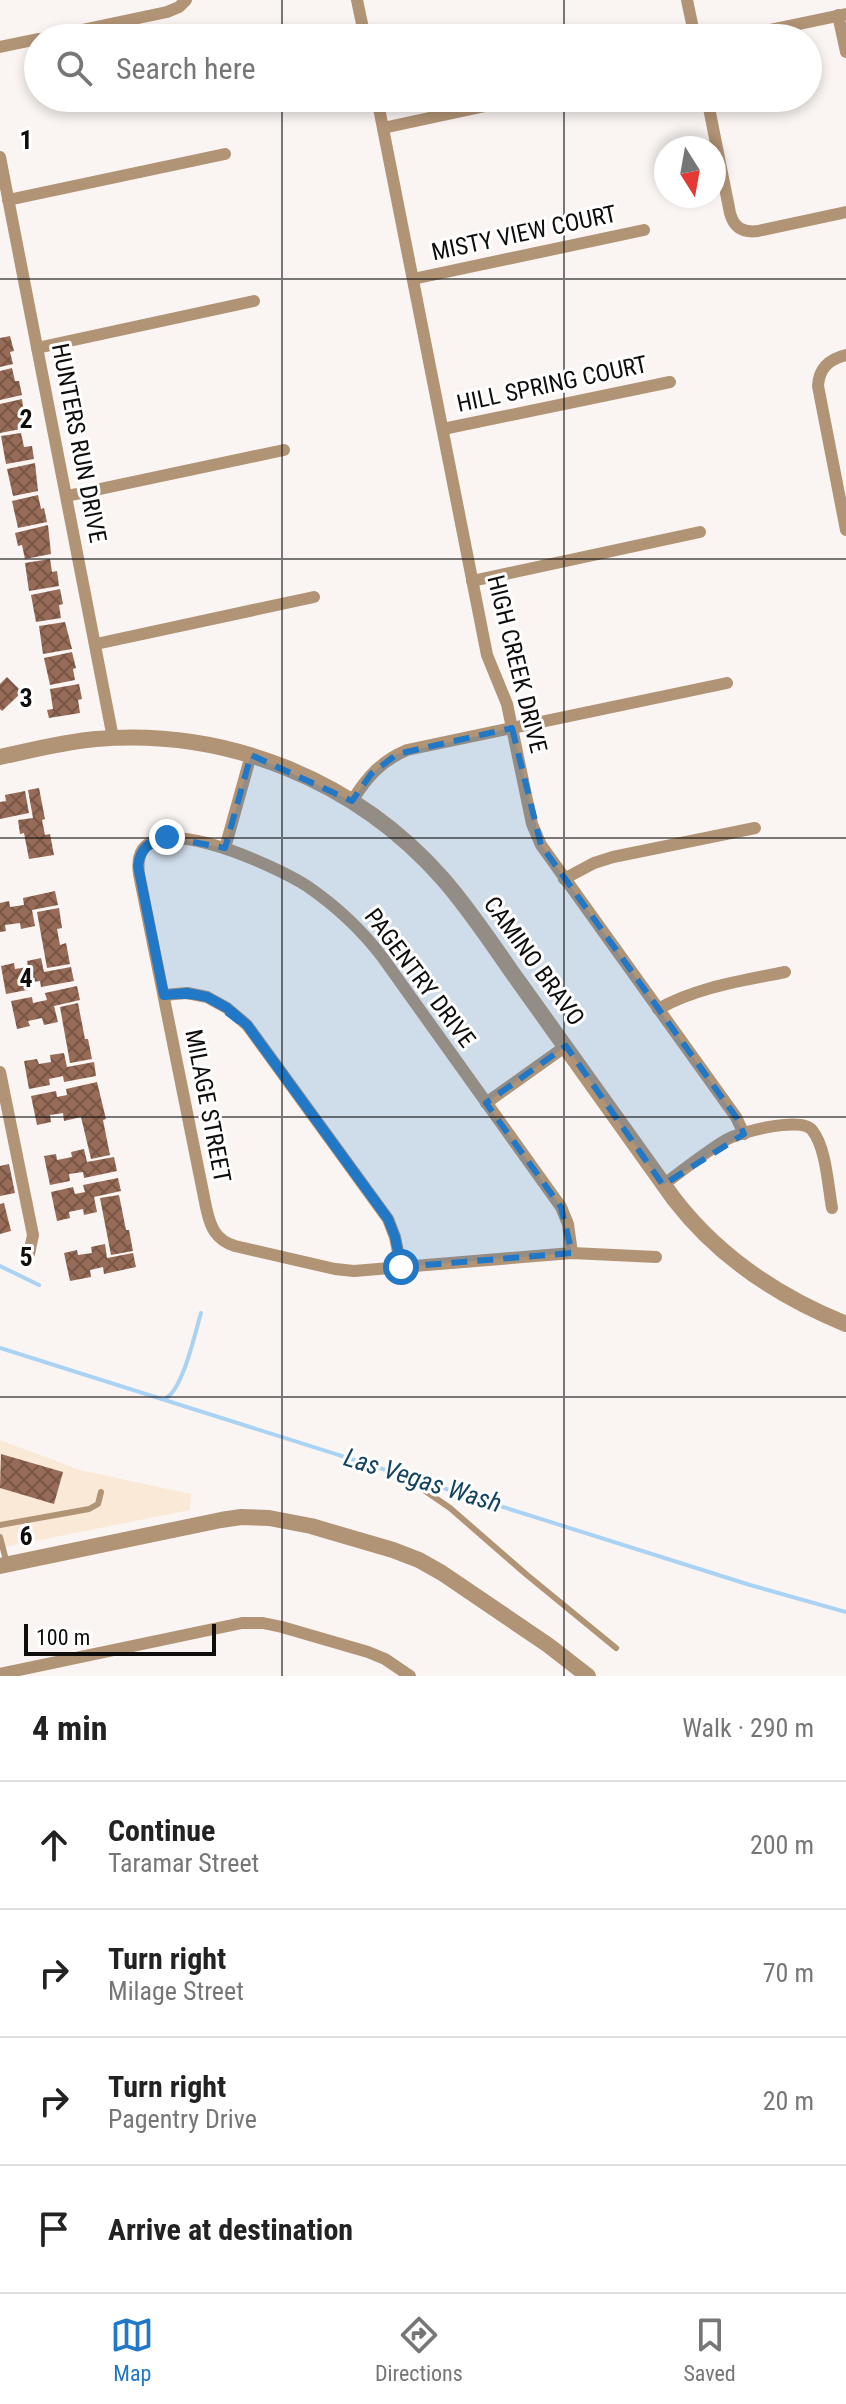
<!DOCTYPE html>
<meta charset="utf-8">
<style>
body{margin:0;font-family:"Roboto Condensed",sans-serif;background:#f2f2f2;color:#222}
.compass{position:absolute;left:654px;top:136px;width:72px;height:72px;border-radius:50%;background:#fff;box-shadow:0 4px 12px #0003;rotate:169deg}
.scale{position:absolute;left:24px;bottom:20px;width:192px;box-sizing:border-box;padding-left:8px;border:4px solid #0f0e0d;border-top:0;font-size:22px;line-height:28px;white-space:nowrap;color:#0f0e0d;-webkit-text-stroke:6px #fff;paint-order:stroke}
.stop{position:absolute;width:24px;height:24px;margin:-18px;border:6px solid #2178c6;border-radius:50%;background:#fff}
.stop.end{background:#2178c6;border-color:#fff;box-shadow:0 2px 8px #0008}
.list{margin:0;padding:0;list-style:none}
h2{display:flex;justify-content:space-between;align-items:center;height:104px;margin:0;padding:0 32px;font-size:34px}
h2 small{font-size:26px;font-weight:400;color:#767676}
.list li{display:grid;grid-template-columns:52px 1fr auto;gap:24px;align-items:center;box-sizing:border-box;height:128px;padding:0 32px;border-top:2px solid #e0e0e0}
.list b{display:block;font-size:30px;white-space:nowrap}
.list p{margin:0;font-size:26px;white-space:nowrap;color:#767676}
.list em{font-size:26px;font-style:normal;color:#767676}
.icon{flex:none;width:44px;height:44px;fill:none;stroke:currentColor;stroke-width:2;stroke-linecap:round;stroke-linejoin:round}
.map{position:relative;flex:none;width:846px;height:1676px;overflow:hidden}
.search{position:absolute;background:#fff;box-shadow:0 4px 12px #0003;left:24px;right:24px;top:24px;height:88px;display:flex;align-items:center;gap:20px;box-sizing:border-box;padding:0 28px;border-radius:44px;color:#767676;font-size:30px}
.sheet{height:616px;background:#fff}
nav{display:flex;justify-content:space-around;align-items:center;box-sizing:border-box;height:112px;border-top:2px solid #e0e0e0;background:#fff;font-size:22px;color:#767676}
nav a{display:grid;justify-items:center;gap:4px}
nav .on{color:#2178c6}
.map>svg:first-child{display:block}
.commercial{fill:#fbe9d8}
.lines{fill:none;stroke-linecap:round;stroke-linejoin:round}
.stream{stroke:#aad2f2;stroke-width:4}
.building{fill:url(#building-cross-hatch)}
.service{stroke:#b19375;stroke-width:6}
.minor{stroke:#b19375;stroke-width:12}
.tertiary{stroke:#b19375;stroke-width:16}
.route{stroke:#2178c6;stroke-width:10}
.marked{fill:#2178c6;fill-opacity:0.2;stroke:#2178c6;stroke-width:6;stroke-dasharray:16 10;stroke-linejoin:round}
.grid{fill:none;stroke:#0f0e0d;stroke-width:2;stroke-opacity:0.55}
.labels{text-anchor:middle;stroke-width:6;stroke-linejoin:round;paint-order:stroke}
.street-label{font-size:24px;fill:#0f0e0d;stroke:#fff}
.water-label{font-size:26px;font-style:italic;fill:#144362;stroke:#fff}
.grid-label{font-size:26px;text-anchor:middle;font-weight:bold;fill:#0f0e0d;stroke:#fff;stroke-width:6;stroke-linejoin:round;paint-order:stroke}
</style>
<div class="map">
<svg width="846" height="1676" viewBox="0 0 846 1676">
<defs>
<pattern id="building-cross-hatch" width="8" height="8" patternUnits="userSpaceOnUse" patternTransform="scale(2)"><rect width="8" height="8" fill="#966b57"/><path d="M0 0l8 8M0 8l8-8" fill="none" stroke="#795646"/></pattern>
</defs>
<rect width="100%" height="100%" fill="#faf5f3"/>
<polygon class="commercial" points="0,1440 80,1470 191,1494 190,1510 0,1548"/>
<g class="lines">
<g class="stream">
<polyline points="0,1266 39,1285"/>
<polyline points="0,1348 750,1585 846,1612"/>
<path d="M166,1398C183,1389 195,1333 201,1313"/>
</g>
</g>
<g class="building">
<polygon points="10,336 14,351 10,352 13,364 0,367 0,338"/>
<polygon points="12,368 15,381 19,381 22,395 0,400 0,371"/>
<polygon points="22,399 26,428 0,433 0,404"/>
<polygon points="21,433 24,447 32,446 34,459 6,464 1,436"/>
<polygon points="35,463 38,491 13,496 7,469"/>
<polygon points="38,495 41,509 44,508 47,522 18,528 12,501"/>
<polygon points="48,525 51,554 25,559 22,545 18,546 15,533"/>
<polygon points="50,559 52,572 57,571 59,586 29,591 25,563"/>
<polygon points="60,589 63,604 59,605 61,618 36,622 31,595"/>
<polygon points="65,622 72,649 43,654 39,626"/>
<polygon points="72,652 76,668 73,669 75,680 50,685 44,658"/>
<polygon points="7,677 22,692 2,711 0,709 0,684"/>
<polygon points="79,684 82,699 78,700 80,713 49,718 47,710 53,709 50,689"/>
<polygon points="39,788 45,819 42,820 45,835 50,834 54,855 29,859 24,833 20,834 18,820 33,818 28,790"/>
<polygon points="25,791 29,813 0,819 0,802 6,801 5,795"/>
<polygon points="55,891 58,905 32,910 35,926 21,929 20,923 5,925 6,931 0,932 0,903 9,901 10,907 24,905 23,898"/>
<polygon points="59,908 62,928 57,929 60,945 66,943 70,964 47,968 37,912"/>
<polygon points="41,958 44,972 71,967 74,981 41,987 40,981 26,983 27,990 6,994 1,966 14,963 15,969 28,967 27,961"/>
<polygon points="77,986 80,1000 54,1006 58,1022 44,1025 42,1018 28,1021 30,1026 17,1029 11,1001 32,997 33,1003 47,1000 45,993"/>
<polygon points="78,1003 85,1039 88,1039 92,1059 70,1063 60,1007"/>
<polygon points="64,1053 67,1067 94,1062 96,1076 64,1082 63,1076 49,1079 50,1085 29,1089 24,1061 37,1059 39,1064 51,1062 50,1055"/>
<polygon points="97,1082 106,1119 103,1120 110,1155 91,1159 81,1117 64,1121 63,1113 50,1115 51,1122 37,1125 31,1096 56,1091 57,1097 67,1095 66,1089"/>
<polygon points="84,1149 87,1162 114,1157 117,1171 84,1178 83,1172 69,1174 70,1181 50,1185 44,1156 56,1154 57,1160 72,1157 71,1152"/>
<polygon points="9,1164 15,1193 0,1196 0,1166"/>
<polygon points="118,1178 121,1191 94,1197 97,1212 84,1215 83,1209 69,1212 70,1218 57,1221 51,1192 73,1187 75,1194 85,1192 83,1185"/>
<polygon points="119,1195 126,1230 129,1230 133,1251 111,1255 100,1198"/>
<polygon points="4,1203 11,1231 0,1234 0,1204"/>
<polygon points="105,1244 107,1258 133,1253 136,1267 104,1274 103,1267 90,1270 91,1277 70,1281 64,1253 77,1250 78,1255 92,1253 91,1247"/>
<polygon points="1,1454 63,1472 54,1504 0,1488"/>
</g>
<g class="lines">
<g class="service">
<polyline points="418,1486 450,1508 527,1575 616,1648"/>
<polyline points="0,1525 89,1509 98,1504 101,1492"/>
<polyline points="0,1537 7,1564"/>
</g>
<g class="minor">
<polyline points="357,0 365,38"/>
<polyline points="687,0 695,38"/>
<polyline points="838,15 846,52"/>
<polyline points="44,38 167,12 179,7 186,0"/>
<polyline points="732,38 846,14"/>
<polyline points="0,47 38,39"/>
<polyline points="377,98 487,655 507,704 532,824 541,845 736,1117 744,1134"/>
<path d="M707,98L730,213C734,228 743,233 758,231L846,212"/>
<polyline points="383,128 522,98"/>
<polyline points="0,157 113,738"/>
<polyline points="8,200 225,154"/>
<polyline points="413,279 644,230"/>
<polyline points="37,348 254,301"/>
<path d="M846,355C829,359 819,368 818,386L846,530"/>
<polyline points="443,429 670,382"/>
<polyline points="67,496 284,450"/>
<polyline points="472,581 700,532"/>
<polyline points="96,644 314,597"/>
<path d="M352,801C367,777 381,761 407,750L727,683"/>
<polyline points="225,848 251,755"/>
<polyline points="564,879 594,863 613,857 755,828"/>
<polyline points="164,995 187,993 207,997 227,1008 247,1025 388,1219 395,1237 401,1267"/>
<path d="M658,1009C697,987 741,981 785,972"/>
<polyline points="0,1072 33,1235 29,1254"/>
<polyline points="486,1103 566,1046"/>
<path d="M663,1185C683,1170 703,1154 724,1141C738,1132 801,1116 812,1130C826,1147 828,1186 832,1208"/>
<path d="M572,1253L568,1224L561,1207L383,958C362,930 336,906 307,886C280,868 128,795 139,874L206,1207C210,1226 215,1240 235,1246L335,1269L354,1271L572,1253L656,1257"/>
<polyline points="0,1674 242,1623 263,1623 282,1627 368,1652 385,1659 410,1676"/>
</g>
<g class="tertiary">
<path d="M0,757C32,750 63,742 96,739C227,728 356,780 443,879C471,911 494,947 519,982C571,1054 622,1127 674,1199C718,1256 779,1297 846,1324"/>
<polyline points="0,1566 221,1520 241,1517 269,1518 311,1526 393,1550 419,1560 442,1573 548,1645 588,1676"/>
</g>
</g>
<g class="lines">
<path class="route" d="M167,837C150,841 140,848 138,866L164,995L187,993L207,997L227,1008L247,1025L388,1219L395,1237L401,1267"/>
</g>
<path class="marked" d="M512,728L541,845L736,1117L744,1134L663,1185L566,1046L486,1103L561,1207L572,1253L401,1267L388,1219L256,1035L207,997L164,995L139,874L141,852L167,837L225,848L251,755L352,801L371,774L397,754Z"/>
<path class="grid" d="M282,0V38M564,0V38M282,98V1676M564,98V1676M0,279H846M0,559H846M0,838H846M0,1117H846M0,1397H846"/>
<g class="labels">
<g class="street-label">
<text transform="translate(524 233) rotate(-12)" y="8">MISTY VIEW COURT</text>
<text transform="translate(552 384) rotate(-12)" y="8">HILL SPRING COURT</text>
<text transform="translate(79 443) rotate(79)" y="8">HUNTERS RUN DRIVE</text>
<text transform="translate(517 664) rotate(76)" y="8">HIGH CREEK DRIVE</text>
<text transform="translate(534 961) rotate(54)" y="8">CAMINO BRAVO</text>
<text transform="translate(420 978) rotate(53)" y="8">PAGENTRY DRIVE</text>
<text transform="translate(208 1106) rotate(79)" y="8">MILAGE STREET</text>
</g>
<g class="water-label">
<text transform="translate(423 1480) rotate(17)" y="9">Las Vegas Wash</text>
</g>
</g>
<g class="grid-label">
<text x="26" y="149">1</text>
<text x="26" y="428">2</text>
<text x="26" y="707">3</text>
<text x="26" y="987">4</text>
<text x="26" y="1266">5</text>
<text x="26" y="1545">6</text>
</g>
</svg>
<svg class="compass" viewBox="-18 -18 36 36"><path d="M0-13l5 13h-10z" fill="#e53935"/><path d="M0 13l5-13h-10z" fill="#767676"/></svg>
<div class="scale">100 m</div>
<div class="stop" style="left:401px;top:1267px"></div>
<div class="stop end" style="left:167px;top:837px"></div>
<div class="search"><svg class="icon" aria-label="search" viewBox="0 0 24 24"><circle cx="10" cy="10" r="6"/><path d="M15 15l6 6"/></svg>Search here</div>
</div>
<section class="sheet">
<h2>4 min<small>Walk · 290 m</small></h2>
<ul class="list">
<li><svg class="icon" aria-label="ahead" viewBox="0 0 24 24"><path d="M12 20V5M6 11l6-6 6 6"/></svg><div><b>Continue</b><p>Taramar Street</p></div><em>200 m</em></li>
<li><svg class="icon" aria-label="right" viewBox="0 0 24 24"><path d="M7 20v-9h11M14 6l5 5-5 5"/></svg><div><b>Turn right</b><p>Milage Street</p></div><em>70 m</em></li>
<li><svg class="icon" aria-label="right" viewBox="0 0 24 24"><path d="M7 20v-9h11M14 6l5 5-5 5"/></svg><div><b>Turn right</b><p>Pagentry Drive</p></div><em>20 m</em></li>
<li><svg class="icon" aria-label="arrive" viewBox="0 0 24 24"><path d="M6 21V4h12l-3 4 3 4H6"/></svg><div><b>Arrive at destination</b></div></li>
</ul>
</section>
<nav>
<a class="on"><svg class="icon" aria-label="map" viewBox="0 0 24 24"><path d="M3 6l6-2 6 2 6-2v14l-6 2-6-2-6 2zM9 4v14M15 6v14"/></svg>Map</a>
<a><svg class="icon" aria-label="directions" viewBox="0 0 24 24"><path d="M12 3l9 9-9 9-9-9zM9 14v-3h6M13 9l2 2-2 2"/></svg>Directions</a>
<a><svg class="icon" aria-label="saved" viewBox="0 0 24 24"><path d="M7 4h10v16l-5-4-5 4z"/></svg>Saved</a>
</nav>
